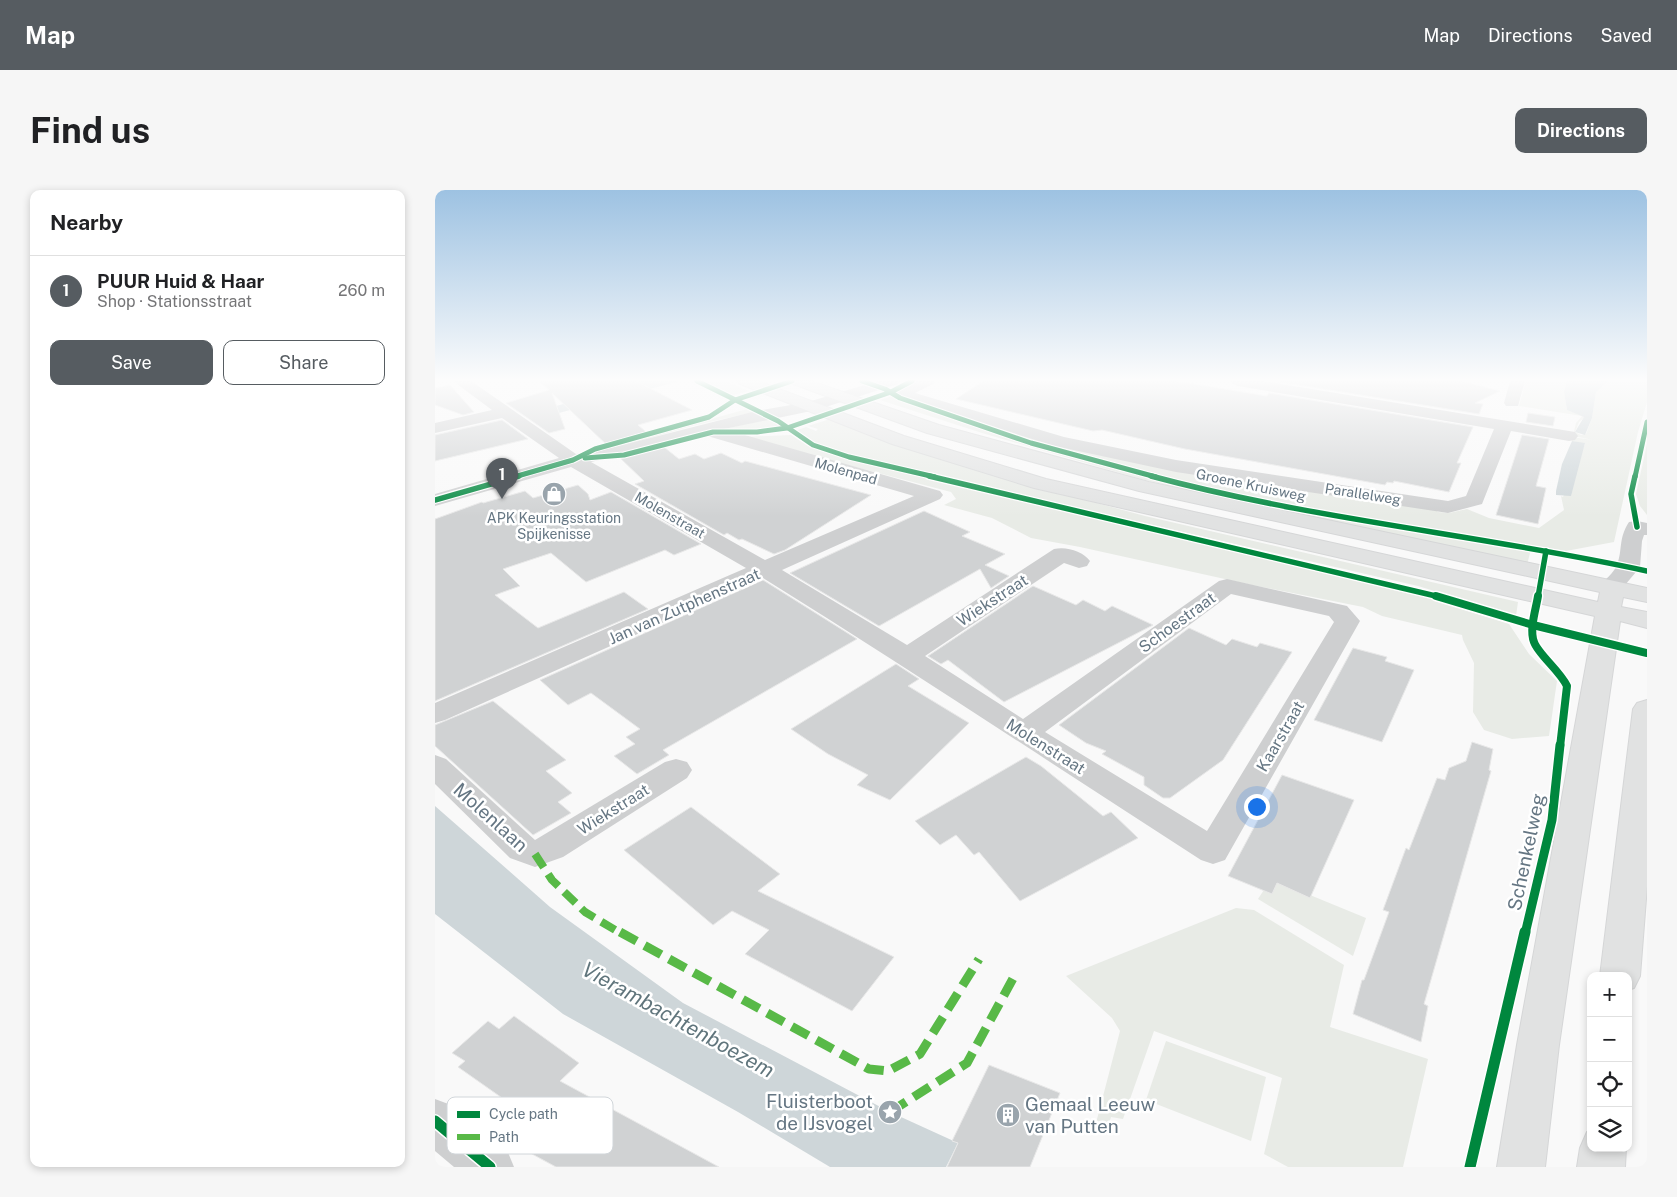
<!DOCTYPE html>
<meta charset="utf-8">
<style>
body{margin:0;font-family:"Public Sans",sans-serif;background:#f6f6f6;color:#202124}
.controls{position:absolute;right:15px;bottom:15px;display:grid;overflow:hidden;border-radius:10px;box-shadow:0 2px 8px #0003}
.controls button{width:45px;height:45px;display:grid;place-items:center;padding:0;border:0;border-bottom:1px solid #e0e0e0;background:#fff;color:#202124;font:25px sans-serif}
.you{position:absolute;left:821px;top:616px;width:18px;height:18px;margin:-12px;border:4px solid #fff;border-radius:50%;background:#1a73e8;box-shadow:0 0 0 8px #1a73e833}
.badge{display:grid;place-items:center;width:32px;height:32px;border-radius:50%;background:#565c61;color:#fff;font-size:16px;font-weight:700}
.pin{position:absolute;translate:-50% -41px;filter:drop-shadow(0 1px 2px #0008)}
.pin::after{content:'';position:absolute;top:26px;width:18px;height:15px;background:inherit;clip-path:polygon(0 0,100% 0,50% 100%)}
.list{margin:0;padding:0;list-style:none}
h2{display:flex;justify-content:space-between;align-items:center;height:65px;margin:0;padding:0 20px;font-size:21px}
h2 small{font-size:16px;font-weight:400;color:#757577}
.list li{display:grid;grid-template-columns:32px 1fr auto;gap:15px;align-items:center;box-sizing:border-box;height:70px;padding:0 20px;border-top:1px solid #e0e0e0}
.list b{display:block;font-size:19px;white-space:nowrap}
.list p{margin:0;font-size:16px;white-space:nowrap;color:#757577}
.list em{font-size:16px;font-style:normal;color:#757577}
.actions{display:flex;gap:10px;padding:15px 20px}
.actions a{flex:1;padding:11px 0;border:1px solid #565c61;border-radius:10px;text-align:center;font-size:18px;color:#565c61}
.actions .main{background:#565c61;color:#fff}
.icon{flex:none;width:28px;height:28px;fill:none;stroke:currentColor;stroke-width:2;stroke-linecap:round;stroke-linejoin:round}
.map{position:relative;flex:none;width:1212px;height:977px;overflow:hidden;border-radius:10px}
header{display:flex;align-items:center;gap:30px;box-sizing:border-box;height:70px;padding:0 25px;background:#565c61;color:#fff}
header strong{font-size:24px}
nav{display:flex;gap:28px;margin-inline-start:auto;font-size:18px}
.intro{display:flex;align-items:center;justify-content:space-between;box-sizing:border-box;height:120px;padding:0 30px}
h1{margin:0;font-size:35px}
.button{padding:12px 22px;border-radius:10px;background:#565c61;color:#fff;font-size:18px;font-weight:700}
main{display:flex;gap:30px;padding:0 30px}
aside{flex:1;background:#fff;border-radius:10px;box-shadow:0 2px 8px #0003}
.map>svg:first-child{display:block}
.green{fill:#e8ebe6}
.water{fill:#ced6d9}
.building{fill:#d0d2d3;stroke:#e8e8e8}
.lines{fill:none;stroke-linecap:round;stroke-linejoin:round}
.major-casing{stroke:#d5d6d7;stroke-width:2}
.minor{fill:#cecfd0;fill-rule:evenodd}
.major{fill:#e1e2e2;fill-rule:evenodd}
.quiet-far1{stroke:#58b947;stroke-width:8;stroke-dasharray:16 8;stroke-linecap:butt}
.quiet{stroke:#58b947;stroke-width:9;stroke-dasharray:19 9;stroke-linecap:butt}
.cycleway-far4-casing{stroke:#fff;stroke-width:7}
.cycleway-far3-casing{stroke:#fff;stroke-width:8}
.cycleway-far2-casing{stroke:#fff;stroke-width:11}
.cycleway-far1-casing{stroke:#fff;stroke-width:12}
.cycleway-casing{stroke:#fff;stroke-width:14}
.cycleway-far4{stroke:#00873e;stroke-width:5}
.cycleway-far3{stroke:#00873e;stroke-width:5.5}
.cycleway-far2{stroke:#00873e;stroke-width:8}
.cycleway-far1{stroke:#00873e;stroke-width:9}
.cycleway{stroke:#00873e;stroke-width:11}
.labels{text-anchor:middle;stroke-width:5;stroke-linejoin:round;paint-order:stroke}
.far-street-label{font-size:14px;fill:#657683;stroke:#fff}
.far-poi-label{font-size:14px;fill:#657683;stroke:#fff}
.street-label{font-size:16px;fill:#657683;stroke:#fff}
.near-street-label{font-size:19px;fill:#657683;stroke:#fff}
.near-poi-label{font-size:19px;fill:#657683;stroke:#fff;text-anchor:end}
.near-water-label{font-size:21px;font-style:italic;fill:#60757c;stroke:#fff}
.key{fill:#fff;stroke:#d1d6da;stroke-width:1}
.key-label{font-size:14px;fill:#657683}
</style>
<header>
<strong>Map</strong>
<nav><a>Map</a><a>Directions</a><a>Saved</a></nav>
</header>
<div class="intro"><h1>Find us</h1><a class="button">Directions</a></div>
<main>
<aside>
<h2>Nearby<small></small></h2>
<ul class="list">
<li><span class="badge">1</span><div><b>PUUR Huid &amp; Haar</b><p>Shop · Stationsstraat</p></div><em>260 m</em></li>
</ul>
<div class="actions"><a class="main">Save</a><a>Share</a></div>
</aside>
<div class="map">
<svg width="1212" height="977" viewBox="0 0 1212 977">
<rect width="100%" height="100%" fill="#f9f9f9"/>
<g class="green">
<polygon points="269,191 290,191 314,201 298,205"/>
<polygon points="1091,191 1132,191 1129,202 1132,220 1150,227 1144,232 1140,242 1146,245 1151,244 1157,228 1161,202 1165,197 1173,191 1212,191 1212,212 1203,242 1179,352 1131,361 869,317 751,293 602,253 467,207 623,253 1000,319 1003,322 1014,323 1032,319 1054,328 1104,338 1129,320 1126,306 1128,307 1150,254 1137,251 1137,247 1158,250 1138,246 1141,233 1147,226 1084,216"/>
<polygon points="458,206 594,254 741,294 873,322 1096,359 1092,375 815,315 706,289 547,243 445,210"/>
<polygon points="312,219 319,222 257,236 164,263 163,261"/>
<polygon points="334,229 344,235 344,237 325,241 280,241"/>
<polygon points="395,229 438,247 468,258 621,302 710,326 1083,412 1081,426 983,396 405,263 380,254 360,241 371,237 381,241 383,239 373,236"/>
<polygon points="356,245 373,256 409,268 992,408 1074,434 1094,464 1122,491 1114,546 1077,549 1049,540 1038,522 1039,473 1028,450 1027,445 947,426 928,417 817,395 645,357 596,348 557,328 509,315 521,309 516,302 306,247"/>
<polygon points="1212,254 1212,325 1205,316 1201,304"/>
<polygon points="836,689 931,728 918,766 823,709"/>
<polygon points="801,718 819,720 909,775 895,837 993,869 968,977 853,977 829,964 847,888 719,841 688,929 676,927 673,937 661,933 685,841 677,828 631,786"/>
<polygon points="731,851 831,887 816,951 711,910"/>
</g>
<g class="water">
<polygon points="201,191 245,191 120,224 110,219 158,206 210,196"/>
<polygon points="1132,191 1173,191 1161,202 1157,228 1150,245 1140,242 1149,227 1132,220 1129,202"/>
<polygon points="1137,251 1150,253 1136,306 1121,305 1121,301 1127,274"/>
<polygon points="0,616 115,717 248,813 455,922 523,953 511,977 395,977 303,922 128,824 0,724"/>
</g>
<g class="building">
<polygon points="104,191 201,191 257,220 203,235 216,246 173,256 117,203 130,239 114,243 71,213 114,200"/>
<polygon points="548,191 741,191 832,206 834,203 1038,237 1022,273 1026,273 1014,302 959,291 958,293 952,292 950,295 750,259 667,240 658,241 521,209"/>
<polygon points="846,191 1026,191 1065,201 1040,213 1048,214 1044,224 845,192"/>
<polygon points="15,195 39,222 28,225 0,215 0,198"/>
<polygon points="1093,223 1120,227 1118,236 1091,232"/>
<polygon points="67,230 93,249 0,271 0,245"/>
<polygon points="1087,245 1114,249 1101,296 1111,298 1103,334 1061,325"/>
<polygon points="229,257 244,269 260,264 269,269 286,263 307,273 310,271 436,305 350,360 339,364 307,349 304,350 292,343 289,345 200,294 209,291 184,267"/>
<polygon points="143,295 153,304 155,310 176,302 266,354 239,365 230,360 151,392 116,363 68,379 85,396 60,405 103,438 189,402 213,419 0,511 0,329 47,312 48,313 90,301 98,308"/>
<polygon points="489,321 535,342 527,346 570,364 550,375 574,386 556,398 545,379 444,436 355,383"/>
<polygon points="328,390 422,449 228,560 234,565 202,584 179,566 200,554 191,547 205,539 156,503 133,515 105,490"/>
<polygon points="598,396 641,415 648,410 670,421 677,416 718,435 569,512 513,470 506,474 493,466"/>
<polygon points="754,438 791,455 797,449 822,457 825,453 857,462 788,570 735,608 728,608 709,595 709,587 667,564 671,561 651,553 624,535"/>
<polygon points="918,458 952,467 950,471 979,480 947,552 879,530"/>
<polygon points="461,474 484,489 473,496 534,533 455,610 422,595 433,585 393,564 356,539"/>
<polygon points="58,511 131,570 111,581 137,603 123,612 136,623 98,645 0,556 0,535"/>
<polygon points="1037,552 1058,559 1054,580 1056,581 989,814 993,816 986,852 918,824 927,790 929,790 954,722 948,720 971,658 974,660 1002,588 1010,590 1014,578 1031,571"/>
<polygon points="591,567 606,576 668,626 676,622 703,648 585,711 544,662 539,665 521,645 505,655 480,631"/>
<polygon points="847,585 919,610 875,708 842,693 837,704 793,686"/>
<polygon points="256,617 345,684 323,701 459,767 417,821 310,764 334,740 297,721 278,735 189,660"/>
<polygon points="79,826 144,873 125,891 284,977 121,977 86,958 48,930 70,910 23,877 30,871 17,863 53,831 64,839"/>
<polygon points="554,875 625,903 595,977 512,977 523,953 517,951"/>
</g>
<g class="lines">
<g class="major-casing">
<g id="major">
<polygon points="302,191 323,191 469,246 611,289 1163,412 1165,402 704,301 492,243 358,194 355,191 376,191 504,235 714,292 1212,398 1212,412 1188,407 1186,417 1212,422 1212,438 1185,431 1124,855 1110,977 1062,977 1082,855 1160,426 599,298 457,254 305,194"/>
<polygon points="1212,510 1212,696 1205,786 1199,798 1193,800 1193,786 1165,786 1198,519 1202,513"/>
<polygon points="1156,940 1156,958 1191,958 1190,977 1142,977 1145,958 1152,942"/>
</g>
</g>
<g class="minor">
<path d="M20,191H36L141,264L180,257L321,221L373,212L443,191H465L463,194L381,220L289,239L505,301L508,305L505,309L347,380L472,455L619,359C631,356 648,361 655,371L652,376L644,378L629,373L490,466L588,529L784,391L792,389L912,416L925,431L790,670L778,674L766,670C620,576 476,480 328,388L10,530L0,533V513L311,378L136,277L0,316V304L124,268L67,228L0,243V233L57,220L22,194ZM269,245L479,306L330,370L156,272ZM796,404L894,426L899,432L772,641L610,542Z"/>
<polygon points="481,191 501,191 498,194 480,203 629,247 741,270 1013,311 1031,306 1059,239 803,196 798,194 795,191 828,191 1134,241 1140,242 1143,246 1140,250 1134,251 1076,241 1047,314 1013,323 741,282 620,256 465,208 462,201 464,198"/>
<polygon points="1075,191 1090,191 1083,216 1071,216 1069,213"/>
<path d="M1202,331L1212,333V345H1209L1207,351L1205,377L1201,382L1184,402L1176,404L1168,402L1164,397C1169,390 1179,383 1182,375C1188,359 1183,349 1194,332Z"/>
<polygon points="0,565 11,569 100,650 230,572 241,569 252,572 257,580 252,588 128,667 100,677 75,668 0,594"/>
<polygon points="0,909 16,915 72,960 79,977 19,977 0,961"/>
</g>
<use href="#major" class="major"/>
<polyline class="quiet-far1" points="100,664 117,690 150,722 187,744"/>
<g class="quiet">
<polyline points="185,742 434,879 453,881 485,864 544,769"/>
<polyline points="455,922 532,873 581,783"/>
</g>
<g class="cycleway-far4-casing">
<g id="cycleway-far4">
<polyline points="262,191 343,231 378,255 414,267 500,287"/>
<polyline points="427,191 450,199 465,208 596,253 721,287"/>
<polyline points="150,268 189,265 278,242 322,242 352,238 456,202 477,191"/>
<polyline points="79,287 138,270 160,259 274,227 300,210 357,191"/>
<polyline points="1200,287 1212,232"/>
</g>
</g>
<g class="cycleway-far3-casing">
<g id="cycleway-far3">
<polyline points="494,286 1005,407"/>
<path d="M716,286C879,330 1048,345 1212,381"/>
<polyline points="1200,286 1196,304 1202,337"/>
<polyline points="0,310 84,286"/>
<polyline points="1103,407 1111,361"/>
</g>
</g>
<g class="cycleway-far2-casing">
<g id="cycleway-far2">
<polyline points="1001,406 1098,435 1212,463"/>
<path d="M1103,406C1101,419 1094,439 1099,452C1103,464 1125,481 1132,496L1125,557"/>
</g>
</g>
<g class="cycleway-far1-casing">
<polyline id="cycleway-far1" points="1090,744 1117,630 1125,555"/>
</g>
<g class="cycleway-casing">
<g id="cycleway">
<polyline points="0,931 55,977"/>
<polyline points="1035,977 1090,742"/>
</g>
</g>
<use href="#cycleway-far4" class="cycleway-far4"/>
<use href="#cycleway-far3" class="cycleway-far3"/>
<use href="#cycleway-far2" class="cycleway-far2"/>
<use href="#cycleway-far1" class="cycleway-far1"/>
<use href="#cycleway" class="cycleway"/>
</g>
<linearGradient id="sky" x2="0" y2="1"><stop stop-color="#9dc2e2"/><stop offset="0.58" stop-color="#fcfcfc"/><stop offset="1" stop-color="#fcfcfc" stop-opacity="0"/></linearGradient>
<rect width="1212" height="327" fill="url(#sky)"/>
<defs>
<g id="shop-disc" transform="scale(1.25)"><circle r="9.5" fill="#99a4ac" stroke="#fff"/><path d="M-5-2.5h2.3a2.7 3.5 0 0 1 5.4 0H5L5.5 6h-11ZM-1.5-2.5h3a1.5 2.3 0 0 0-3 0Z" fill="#fff"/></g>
<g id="sight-disc" transform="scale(1.25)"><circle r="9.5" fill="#99a4ac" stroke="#fff"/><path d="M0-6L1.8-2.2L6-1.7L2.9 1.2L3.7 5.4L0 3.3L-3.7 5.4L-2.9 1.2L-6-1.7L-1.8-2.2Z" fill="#fff"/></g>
<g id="building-disc" transform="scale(1.25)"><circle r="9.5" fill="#99a4ac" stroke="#fff"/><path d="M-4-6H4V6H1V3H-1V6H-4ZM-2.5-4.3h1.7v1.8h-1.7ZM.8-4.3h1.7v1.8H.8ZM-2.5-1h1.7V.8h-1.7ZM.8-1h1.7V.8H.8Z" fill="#fff"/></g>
</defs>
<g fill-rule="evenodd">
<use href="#shop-disc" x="119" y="304"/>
<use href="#sight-disc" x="455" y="922"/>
<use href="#building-disc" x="573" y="925"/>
</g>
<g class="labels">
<g class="far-street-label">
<text transform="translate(411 281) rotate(16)" y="5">Molenpad</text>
<text transform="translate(816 295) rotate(12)" y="5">Groene Kruisweg</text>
<text transform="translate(928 304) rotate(9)" y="5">Parallelweg</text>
<text transform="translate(235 325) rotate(30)" y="5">Molenstraat</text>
</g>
<g class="far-poi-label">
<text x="119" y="333">APK Keuringsstation<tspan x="119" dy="16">Spijkenisse</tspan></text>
</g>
<g class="street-label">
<text transform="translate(557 410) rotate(-33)" y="6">Wiekstraat</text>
<text transform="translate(249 416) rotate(-24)" y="6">Jan van Zutphenstraat</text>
<text transform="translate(742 432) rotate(-36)" y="6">Schoestraat</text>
<text transform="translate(845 546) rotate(-60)" y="6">Kaarstraat</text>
<text transform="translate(611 556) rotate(32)" y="6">Molenstraat</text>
<text transform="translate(178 619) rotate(-32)" y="6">Wiekstraat</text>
</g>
<g class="near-street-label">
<text transform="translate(56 627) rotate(42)" y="7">Molenlaan</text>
<text transform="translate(1091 662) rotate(-78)" y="7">Schenkelweg</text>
</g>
<g class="near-poi-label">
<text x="438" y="918">Fluisterboot<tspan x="438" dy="22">de IJsvogel</tspan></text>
<text x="590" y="921" text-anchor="start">Gemaal Leeuw<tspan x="590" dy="22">van Putten</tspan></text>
</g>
<g class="near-water-label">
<text transform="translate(243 830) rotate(29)" y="7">Vierambachtenboezem</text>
</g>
</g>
<rect x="12" y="907" width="166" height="57" rx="8" class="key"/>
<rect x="22" y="921" width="23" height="7" fill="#00873e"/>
<rect x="22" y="944" width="23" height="6" fill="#58b947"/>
<g class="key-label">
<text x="54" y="929">Cycle path</text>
<text x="54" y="952">Path</text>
</g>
</svg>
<div class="controls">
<button>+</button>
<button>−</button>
<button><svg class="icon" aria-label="locate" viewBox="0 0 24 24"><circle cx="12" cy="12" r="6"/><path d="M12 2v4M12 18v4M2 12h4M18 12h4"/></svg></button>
<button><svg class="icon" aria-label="layers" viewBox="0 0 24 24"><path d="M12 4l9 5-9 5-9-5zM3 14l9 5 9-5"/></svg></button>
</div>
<div class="you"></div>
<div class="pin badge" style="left:67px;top:309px">1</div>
</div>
</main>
